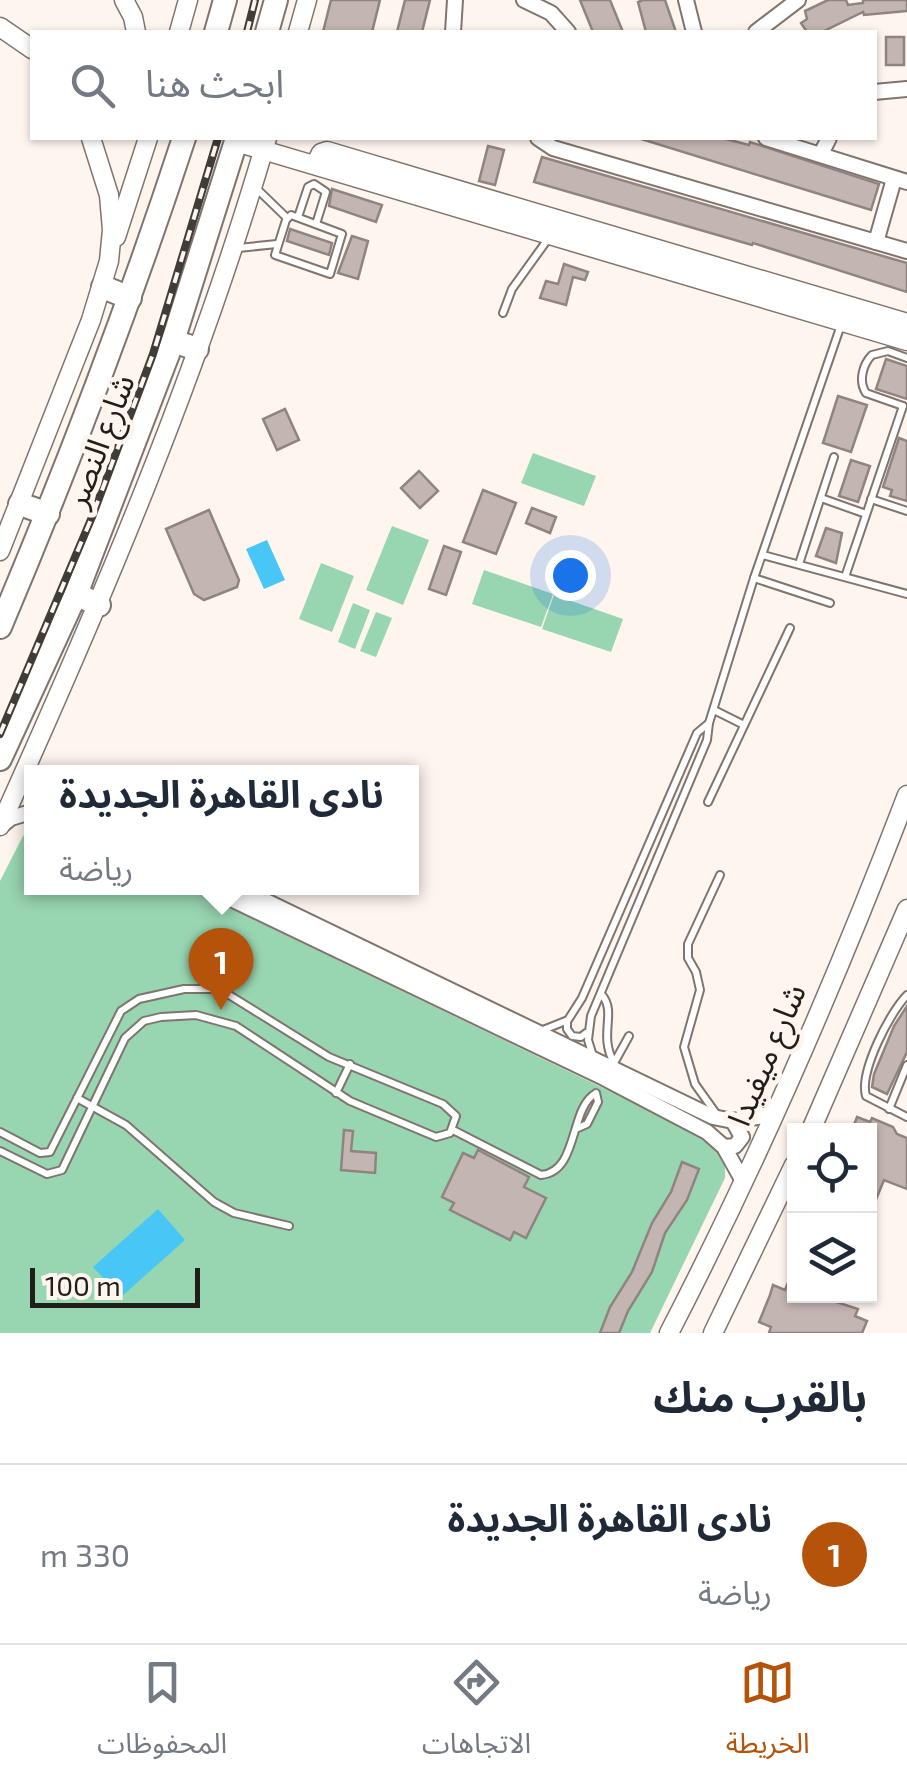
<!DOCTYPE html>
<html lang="ar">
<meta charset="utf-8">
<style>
body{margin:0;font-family:"Exo 2","Noto Sans Arabic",sans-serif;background:#f6f6f7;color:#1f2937;direction:rtl}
.controls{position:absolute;right:30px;bottom:30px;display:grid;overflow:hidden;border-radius:0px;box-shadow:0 2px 8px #0004}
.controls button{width:90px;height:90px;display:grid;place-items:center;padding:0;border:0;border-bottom:2px solid #e0e1e3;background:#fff;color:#1f2937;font:50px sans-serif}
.scale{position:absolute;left:30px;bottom:25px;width:170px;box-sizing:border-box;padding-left:10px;border:5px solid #211d1a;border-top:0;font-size:28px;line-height:35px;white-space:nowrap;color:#211d1a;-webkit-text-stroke:8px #fef5ef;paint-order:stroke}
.you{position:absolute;left:570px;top:575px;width:35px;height:35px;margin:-25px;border:8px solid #fff;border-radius:50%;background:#1a73e8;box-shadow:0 0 0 15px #1a73e833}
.badge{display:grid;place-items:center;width:65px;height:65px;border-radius:50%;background:#b45309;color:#fff;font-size:32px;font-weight:700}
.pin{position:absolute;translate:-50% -82px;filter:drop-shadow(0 2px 5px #0008)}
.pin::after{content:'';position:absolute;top:52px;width:35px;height:30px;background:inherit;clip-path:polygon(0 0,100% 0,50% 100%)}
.popup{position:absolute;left:24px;top:765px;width:395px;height:130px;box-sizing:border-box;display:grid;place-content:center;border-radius:0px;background:#fff;filter:drop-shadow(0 2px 8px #0005);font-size:32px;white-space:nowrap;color:#747a83}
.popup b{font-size:38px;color:#1f2937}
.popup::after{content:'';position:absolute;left:50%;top:100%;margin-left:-20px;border:20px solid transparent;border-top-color:#fff}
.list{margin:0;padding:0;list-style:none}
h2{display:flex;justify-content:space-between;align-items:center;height:130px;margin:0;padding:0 40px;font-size:42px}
h2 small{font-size:32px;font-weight:400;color:#747a83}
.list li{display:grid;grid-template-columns:65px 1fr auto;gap:30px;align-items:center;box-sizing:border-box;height:180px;padding:0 40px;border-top:2px solid #e0e1e3}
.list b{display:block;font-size:38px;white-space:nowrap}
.list p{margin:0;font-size:32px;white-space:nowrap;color:#747a83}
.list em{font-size:32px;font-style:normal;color:#747a83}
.icon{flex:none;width:55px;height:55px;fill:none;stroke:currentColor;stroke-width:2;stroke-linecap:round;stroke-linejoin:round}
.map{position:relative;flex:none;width:907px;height:1333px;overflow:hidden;direction:ltr}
.search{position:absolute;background:#fff;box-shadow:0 2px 8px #0004;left:30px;right:30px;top:30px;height:110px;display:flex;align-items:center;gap:25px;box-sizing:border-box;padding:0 35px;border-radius:0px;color:#747a83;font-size:38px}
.sheet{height:310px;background:#fff}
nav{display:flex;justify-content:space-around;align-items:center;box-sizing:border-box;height:140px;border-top:2px solid #e0e1e3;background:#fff;font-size:28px;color:#747a83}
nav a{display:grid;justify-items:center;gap:5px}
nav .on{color:#b45309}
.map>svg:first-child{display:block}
.green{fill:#98d5b1}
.water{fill:#48c7f7}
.building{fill:#c3b6b2;stroke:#908480;stroke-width:2.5}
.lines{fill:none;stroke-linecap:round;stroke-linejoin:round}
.service-casing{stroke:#7f756e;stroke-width:10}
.minor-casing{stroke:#7f756e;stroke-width:18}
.tertiary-casing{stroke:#7f756e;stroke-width:21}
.primary-casing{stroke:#7f756e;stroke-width:26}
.service{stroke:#fff;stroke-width:6}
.minor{stroke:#fff;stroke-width:14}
.tertiary{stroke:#fff;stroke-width:18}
.primary{stroke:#fff;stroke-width:22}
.rail-casing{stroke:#403c38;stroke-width:8}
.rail{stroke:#fef5ef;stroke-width:4;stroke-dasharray:11;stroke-linecap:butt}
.labels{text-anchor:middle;stroke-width:10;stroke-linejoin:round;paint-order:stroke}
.street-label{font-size:32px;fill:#211d1a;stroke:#fef5ef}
</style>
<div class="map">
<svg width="907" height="1333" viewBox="0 0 907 1333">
<rect width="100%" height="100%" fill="#fef5ef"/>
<g class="green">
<polygon points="533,453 596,476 584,506 521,483"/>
<polygon points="392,526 429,540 403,605 366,590"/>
<polygon points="321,563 354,576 332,632 299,619"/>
<polygon points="484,570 553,594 541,627 472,604"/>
<polygon points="554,595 623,619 611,652 542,629"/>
<polygon points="353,603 370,610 355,649 338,642"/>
<polygon points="376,612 392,618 376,657 360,651"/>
<path d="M31,831V888H188L709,1139C722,1150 726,1162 725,1178L650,1333H0V881L23,836Z"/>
</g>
<g class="water">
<polygon points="267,540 285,580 264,589 246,549"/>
<polygon points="158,1209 185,1240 121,1297 93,1267"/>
</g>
<g class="building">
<polygon points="331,0 380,0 372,32 323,32"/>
<polygon points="405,0 430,0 422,32 397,32"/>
<polygon points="580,0 610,0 623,32 593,32"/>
<polygon points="643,0 665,0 676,32 646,32 638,2"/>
<polygon points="828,0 846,0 848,5 863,3 863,0 907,0 907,11 864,15 863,12 822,32 807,32 801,23 807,19 805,11"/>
<rect x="886" y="37" width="18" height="28"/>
<polygon points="638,138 722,138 749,145 750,142 879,184 871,210"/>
<polygon points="488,146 504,150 495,185 479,181"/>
<polygon points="542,157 907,263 907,292 753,243 752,245 534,182"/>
<polygon points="332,189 382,205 376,222 329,206"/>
<polygon points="290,229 332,243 329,255 287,241"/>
<polygon points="352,236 368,241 358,279 338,273"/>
<polygon points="564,264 588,272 585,280 573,277 566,305 540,298 546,281 558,284"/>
<polygon points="886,359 907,366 907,399 876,389"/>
<polygon points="838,396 867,405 851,452 823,443"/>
<polygon points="285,409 299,440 277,450 263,419"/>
<polygon points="899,438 907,441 907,501 890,496 892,490 883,487"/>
<polygon points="851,460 870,466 858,502 839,496"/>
<polygon points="419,471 438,491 420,508 401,488"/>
<polygon points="483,490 516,503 496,554 463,542"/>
<polygon points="532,508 556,517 550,533 526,523"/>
<polygon points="209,510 239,580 237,587 204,600 194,594 166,529"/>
<polygon points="826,528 842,533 836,563 816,556"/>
<polygon points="444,546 461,552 446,595 429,589"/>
<polygon points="907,1006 907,1052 887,1094 872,1087 874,1074 894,1026"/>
<polygon points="857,1117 870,1122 872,1118 893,1127 897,1134 907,1138 907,1189 884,1180 870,1214 870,1130 852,1130"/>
<polygon points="344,1130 353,1131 351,1151 376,1153 375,1173 341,1170"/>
<polygon points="478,1150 529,1177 524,1187 546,1198 526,1238 514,1232 510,1240 450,1210 454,1203 442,1197 463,1153 474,1158"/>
<polygon points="682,1162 699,1169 687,1200 665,1233 652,1272 628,1311 619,1333 600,1333 610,1307 632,1272 652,1223 671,1192"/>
<polygon points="794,1268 794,1296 818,1296 858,1309 855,1316 867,1321 862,1333 769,1333 771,1327 759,1322 770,1295 773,1285 785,1290"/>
</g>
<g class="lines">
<g class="service-casing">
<g id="service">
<polyline points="255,187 287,218"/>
<polygon points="291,215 342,234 330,274 275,255 286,220"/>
<polyline points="298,217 308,187 314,184 326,192 316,224"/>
<polyline points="238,248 277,244"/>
<polyline points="503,313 512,289 548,239"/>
<path d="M903,406L866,393C858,381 863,364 872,355L888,351L907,358"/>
<polyline points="821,498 866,514"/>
<polyline points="871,499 907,511"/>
<polyline points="763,555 907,594"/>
<polyline points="799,564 834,457"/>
<polyline points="845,577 903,406"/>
<polyline points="754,578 830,603"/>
<polyline points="714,710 744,725"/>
<polyline points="708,802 790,628"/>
<path d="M602,995C617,1013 598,1034 614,1063"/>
<path d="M907,995C890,1012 859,1072 866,1096L907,1117"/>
<polyline points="567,1022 567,1029 572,1036 581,1037 586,1033"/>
<polyline points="543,1030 568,1020 582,998 697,733 709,723"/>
<polyline points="593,1056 588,1040 591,1016 707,740 709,723 754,578 841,325"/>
<polyline points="614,1063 629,1036"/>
<polyline points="336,1093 350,1064"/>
<polyline points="77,1098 126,1125 214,1202 234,1213 289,1226"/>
<polyline points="889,1109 907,1065"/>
<polyline points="715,1112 695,1084 684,1047 700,990 696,972 688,958 688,944 720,875"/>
<path d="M453,1130L541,1175C579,1172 569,1108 596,1093L598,1102L587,1124L578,1128"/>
<polyline points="0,1132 40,1153 50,1152 121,1011 139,999 184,989 212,989 226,993 329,1057 443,1104 456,1116 450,1133 436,1137 350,1101 236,1026 196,1015 161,1017 144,1021 125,1038 62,1170 47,1174 0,1151"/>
</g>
</g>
<g class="minor-casing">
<g id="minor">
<polyline points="524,0 551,13 568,32"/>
<polyline points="686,0 694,32"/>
<polyline points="453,32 455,0"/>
<polyline points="756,32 798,0"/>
<polyline points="874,92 907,89"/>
<polyline points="538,138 553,148 907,251"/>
<polyline points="766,138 907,182"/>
<polyline points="821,154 829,138"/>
<polyline points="876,242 894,179"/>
<polyline points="1,826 11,818 31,812"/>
<polyline points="208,888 604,1078 707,1132 724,1147 744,1183"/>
<polyline points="239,888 713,1117 733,1121 775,1114"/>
<polyline points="724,1147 735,1146 742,1137 733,1121"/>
</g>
</g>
<g class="tertiary-casing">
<g id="tertiary">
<polyline points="124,0 133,17 136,32"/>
<polyline points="0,27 32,49"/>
<polyline points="179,32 188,0"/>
<polyline points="298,32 307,0"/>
<polyline points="236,142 907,341"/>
<polyline points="316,163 321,153 327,151 907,323"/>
<polyline points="116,237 148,138"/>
<polyline points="0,551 91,320 109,261 112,230 109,195 91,138"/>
<path d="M0,826C101,602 198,375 267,138"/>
<polyline points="811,1130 907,909"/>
<path d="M669,1333C759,1159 837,978 907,795"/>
<polyline points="713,1333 794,1165"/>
</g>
</g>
<g class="primary-casing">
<g id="primary">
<polyline points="216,32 225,0"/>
<polyline points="267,32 276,0"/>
<polyline points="103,287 130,298"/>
<polyline points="173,341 197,349"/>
<polyline points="20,504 48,514"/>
<polyline points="76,594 99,605"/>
<path d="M0,627C68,466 130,303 184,138"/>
<polyline points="0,759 76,594 173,341 237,138"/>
</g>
</g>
<use href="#service" class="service"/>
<use href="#minor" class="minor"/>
<use href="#tertiary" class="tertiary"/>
<use href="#primary" class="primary"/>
<g class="rail-casing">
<g id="rail">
<polyline points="247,32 255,0"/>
<polyline points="0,734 92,517 153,354 218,138"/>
</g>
</g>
<use href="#rail" class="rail"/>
</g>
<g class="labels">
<g class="street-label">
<text transform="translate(100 441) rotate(-69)" y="11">شارع النصر</text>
<text transform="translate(767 1055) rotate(-67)" y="11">شارع ميفيدا</text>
</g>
</g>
</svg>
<div class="controls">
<button><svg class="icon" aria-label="locate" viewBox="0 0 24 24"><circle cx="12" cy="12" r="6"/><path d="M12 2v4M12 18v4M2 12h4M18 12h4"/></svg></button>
<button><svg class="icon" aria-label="layers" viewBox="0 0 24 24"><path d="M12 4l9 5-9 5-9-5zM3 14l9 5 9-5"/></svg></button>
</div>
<div class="scale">100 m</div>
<div class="you"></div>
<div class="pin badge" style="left:221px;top:1010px">1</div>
<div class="popup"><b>نادى القاهرة الجديدة</b>رياضة</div>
<div class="search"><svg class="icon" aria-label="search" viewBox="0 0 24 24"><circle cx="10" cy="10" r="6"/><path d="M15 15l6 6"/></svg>ابحث هنا</div>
</div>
<section class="sheet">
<h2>بالقرب منك<small></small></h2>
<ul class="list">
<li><span class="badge">1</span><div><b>نادى القاهرة الجديدة</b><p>رياضة</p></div><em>330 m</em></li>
</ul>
</section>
<nav>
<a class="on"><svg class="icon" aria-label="map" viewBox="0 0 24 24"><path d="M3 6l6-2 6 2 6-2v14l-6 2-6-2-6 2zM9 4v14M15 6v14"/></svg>الخريطة</a>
<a><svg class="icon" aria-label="directions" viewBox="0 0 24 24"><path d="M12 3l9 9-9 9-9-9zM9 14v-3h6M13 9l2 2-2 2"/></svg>الاتجاهات</a>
<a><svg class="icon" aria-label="saved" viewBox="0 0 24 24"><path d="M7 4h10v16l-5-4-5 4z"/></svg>المحفوظات</a>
</nav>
